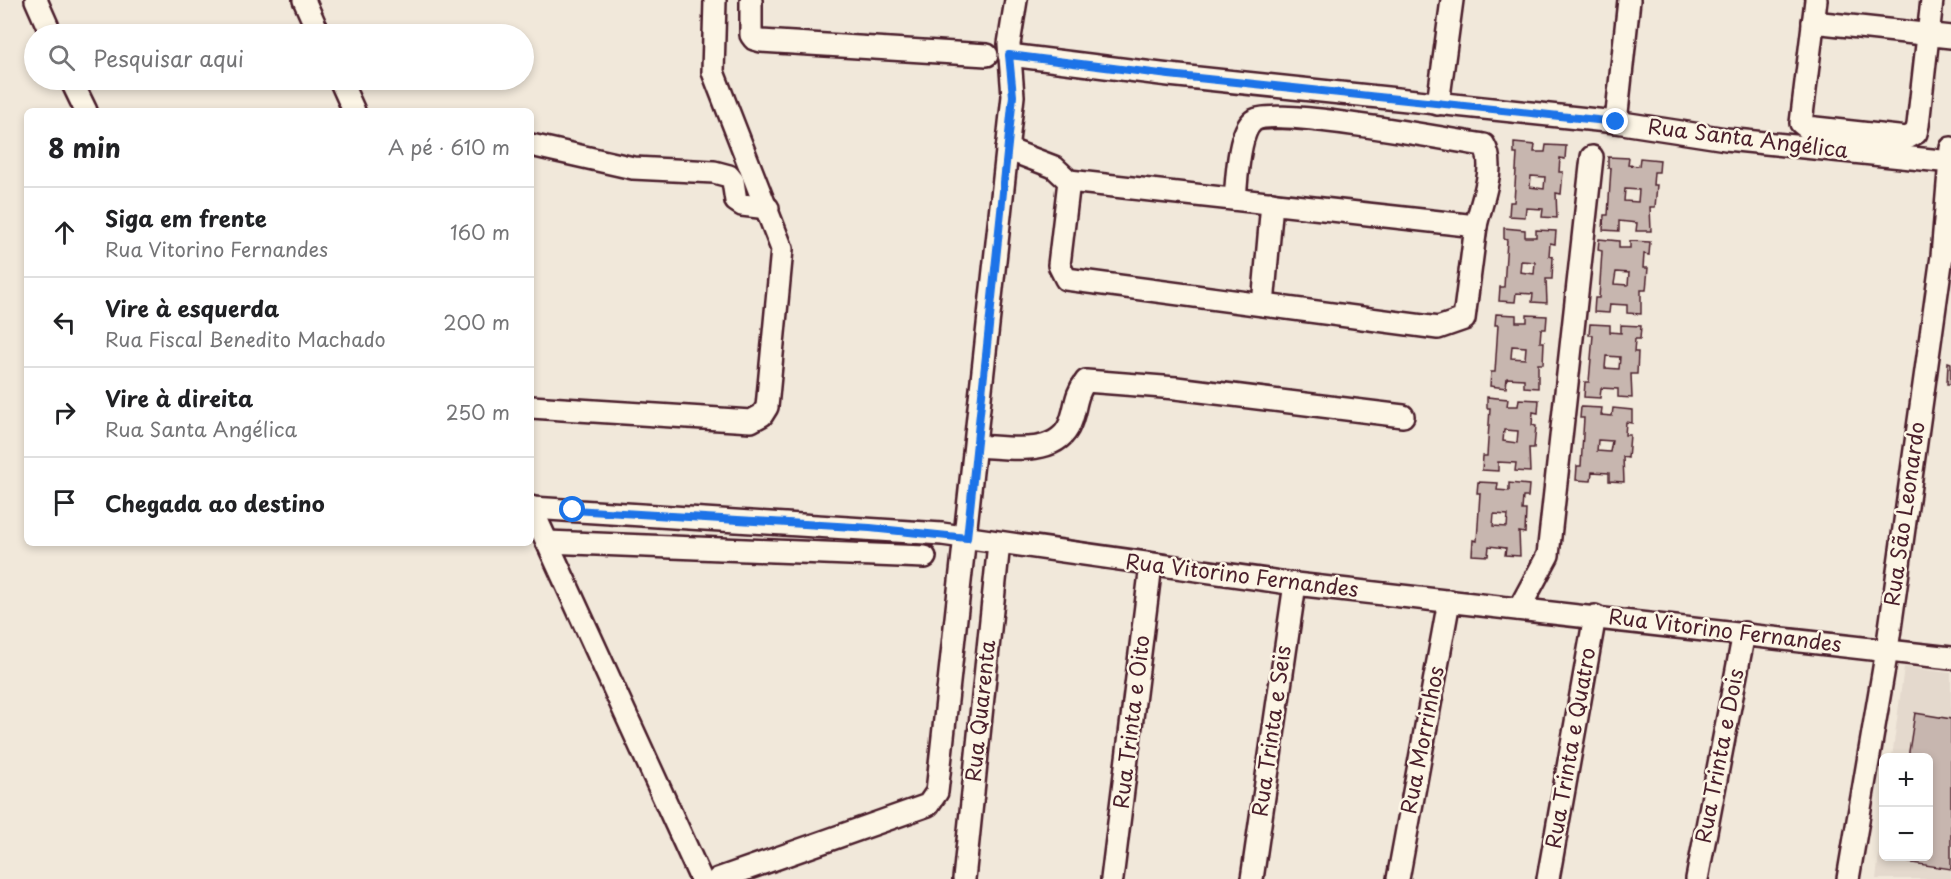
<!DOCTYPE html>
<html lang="pt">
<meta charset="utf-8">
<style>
body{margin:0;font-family:"Playpen Sans",sans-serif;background:#f2f2f2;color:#202124}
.controls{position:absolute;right:18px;bottom:18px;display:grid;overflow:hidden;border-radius:9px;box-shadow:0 3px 9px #0003}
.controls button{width:54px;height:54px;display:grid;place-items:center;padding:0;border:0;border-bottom:2px solid #e0e0e0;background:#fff;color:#202124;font:30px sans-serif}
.stop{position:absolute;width:18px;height:18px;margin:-14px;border:4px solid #1a73e8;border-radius:50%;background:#fff}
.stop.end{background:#1a73e8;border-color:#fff;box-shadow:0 2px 6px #0008}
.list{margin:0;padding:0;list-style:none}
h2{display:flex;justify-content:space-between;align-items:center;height:78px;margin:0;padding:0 24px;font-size:26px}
h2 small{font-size:20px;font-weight:400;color:#757577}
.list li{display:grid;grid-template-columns:39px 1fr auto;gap:18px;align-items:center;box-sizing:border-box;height:90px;padding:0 24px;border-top:2px solid #e0e0e0}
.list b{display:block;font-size:22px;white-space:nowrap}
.list p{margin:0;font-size:20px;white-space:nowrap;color:#757577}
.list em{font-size:20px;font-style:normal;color:#757577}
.icon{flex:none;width:33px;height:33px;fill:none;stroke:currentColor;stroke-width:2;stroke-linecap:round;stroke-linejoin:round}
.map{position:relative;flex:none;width:1951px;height:879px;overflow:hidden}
.search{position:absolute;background:#fff;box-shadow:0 3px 9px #0003;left:24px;top:24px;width:510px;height:66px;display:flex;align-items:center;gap:15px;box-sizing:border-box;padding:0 21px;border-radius:33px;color:#757577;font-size:22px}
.panel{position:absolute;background:#fff;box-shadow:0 3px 9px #0003;left:24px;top:108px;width:510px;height:438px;border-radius:9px}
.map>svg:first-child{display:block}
.built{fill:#e4d9cd}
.building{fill:#c7b6af;stroke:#4a1f2b;stroke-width:1.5;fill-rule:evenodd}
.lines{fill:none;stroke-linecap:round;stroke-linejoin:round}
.minor-casing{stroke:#4a1f2b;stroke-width:26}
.minor{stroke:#fcf5e5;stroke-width:21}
.route{stroke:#1a73e8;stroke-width:8}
.labels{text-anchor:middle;stroke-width:5;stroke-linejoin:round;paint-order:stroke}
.street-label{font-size:21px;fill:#4a1f2b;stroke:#fcf5e5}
</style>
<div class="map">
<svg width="1951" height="879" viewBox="0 0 1951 879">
<rect width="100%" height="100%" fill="#f1e8da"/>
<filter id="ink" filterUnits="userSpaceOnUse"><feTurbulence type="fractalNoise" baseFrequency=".0167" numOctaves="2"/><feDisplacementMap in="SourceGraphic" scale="12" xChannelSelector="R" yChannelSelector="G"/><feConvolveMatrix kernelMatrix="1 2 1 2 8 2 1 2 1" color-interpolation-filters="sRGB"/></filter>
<g filter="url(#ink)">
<polygon class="built" points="1904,667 1951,673 1951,879 1876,879 1883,821 1884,856 1928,856 1928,758 1892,757"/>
<g class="building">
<path d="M1514,143L1535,145L1534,152H1545L1546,145L1566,146L1565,159L1560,158L1559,172H1563L1561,194L1556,193L1557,218L1542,217L1543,209L1526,208L1525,217L1509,216L1510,202H1514L1517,154H1514ZM1531,176L1545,177L1544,189L1530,187Z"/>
<path d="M1608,157L1629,158L1628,165L1639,166L1640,158L1660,160L1659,172H1654L1653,185H1657L1655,207H1650L1651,231H1636L1637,223L1619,221V231L1603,230L1604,215H1608L1611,168H1608ZM1625,189L1639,190L1638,202L1624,201Z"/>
<path d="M1504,228L1525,230V237H1536V230L1556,231L1555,244L1550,243L1549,256L1553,257L1552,279H1546L1547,303L1532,302L1533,294L1516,293L1515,302L1499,301L1500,287H1504L1507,240L1504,239ZM1521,261L1535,262L1534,274L1520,272Z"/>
<path d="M1599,239L1619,241V248H1630V241L1650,242L1649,255L1644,254L1643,268H1648L1646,290H1641V314L1627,313V305L1610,304L1609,313L1594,312L1595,298H1599L1602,251L1598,250ZM1616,272L1629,273L1628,285L1614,284Z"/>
<path d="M1496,314L1516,315V322H1527V315L1547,316L1546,329H1541L1540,342H1544L1543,364H1538V388L1524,387V379L1507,378L1506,388L1490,386L1491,372H1495L1498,325H1495ZM1512,346L1526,347L1525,359L1511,358Z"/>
<path d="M1590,324L1610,325V332L1621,333V325L1641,326L1640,339H1635L1634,352H1638L1637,374H1631L1632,398L1618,397V389L1601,388L1600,398L1584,397L1585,382H1589L1593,335H1589ZM1606,356L1620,357L1619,369L1605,368Z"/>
<polygon points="1948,362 1951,363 1951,384 1947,384"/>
<path d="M1487,397L1508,399L1507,406H1518L1519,399L1539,400L1538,413L1533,412L1532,425L1536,426L1534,448H1529L1530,472L1515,471L1516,463L1498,462V471L1482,470L1483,456H1487L1490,408H1487ZM1504,430L1518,431L1517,443L1503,441Z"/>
<path d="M1581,407L1602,408L1601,415L1612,416L1613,408L1632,410V423L1626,422L1625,435H1630L1628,458L1623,457L1624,482L1609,481V473L1592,472L1591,481L1576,480L1577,466H1581L1584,418H1580ZM1598,440L1612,441L1610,452L1597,451Z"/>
<path d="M1478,482L1498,483L1497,490L1509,491V483L1529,485L1528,497H1523L1522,510H1526L1525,533L1519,532L1520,556L1505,555L1506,548L1489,546L1488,556L1472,555L1473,540L1477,541L1480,493H1477ZM1494,514L1508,515L1507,527L1493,526Z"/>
<polygon points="1915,713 1951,719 1951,869 1892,860 1893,856 1928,856 1928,758 1908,758"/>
</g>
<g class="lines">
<g class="minor-casing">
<g id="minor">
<polyline points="36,0 51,34"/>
<polyline points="304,0 319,34"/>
<polyline points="751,0 751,35 754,39 761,41 987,55"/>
<polyline points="1816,0 1801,123 1806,127 1907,138 1916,133 1918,125 1932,0"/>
<polyline points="1813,22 1951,37"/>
<polyline points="1009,55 1169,75 1616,122 1726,139 1951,162"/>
<polyline points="71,80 86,111"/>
<polyline points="340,80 354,111"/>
<polyline points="1438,104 1452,0"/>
<polyline points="1616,122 1629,0"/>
<polyline points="531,145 633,168 714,172 729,176 733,181 736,201 742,205 768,208"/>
<polyline points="1007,149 1054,167 1069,181 1476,226 1464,319 1438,328 1066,279 1059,265 1069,181"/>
<path d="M1235,199C1237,179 1238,133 1253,121C1271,106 1451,140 1484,145C1497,167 1481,202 1476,226"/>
<polyline points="1263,305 1272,203"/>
<polyline points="531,407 751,421 762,415 767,407 782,249 713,72 715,0"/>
<path d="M976,446C1004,447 1052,457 1068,428C1077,411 1073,397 1086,381L1176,388L1403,416"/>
<polyline points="531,507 701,879"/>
<polyline points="532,508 942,534 1295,584 1951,658"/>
<polyline points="547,542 925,557"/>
<polyline points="1519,609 1548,555 1592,157"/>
<polyline points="718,879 928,805 937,792 1013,96 1009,44 1016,0"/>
<polyline points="964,879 999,543"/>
<polyline points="1112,879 1151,565"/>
<polyline points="1252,879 1295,584"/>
<polyline points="1398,879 1449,601"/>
<polyline points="1548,879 1595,616"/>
<polyline points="1697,879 1744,633"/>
<polyline points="1848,879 1887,650 1942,256 1951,148"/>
</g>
</g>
<use href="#minor" class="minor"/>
</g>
</g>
<g class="lines" filter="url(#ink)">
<polyline class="route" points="573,510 870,528 967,538 1013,96 1009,55 1169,75 1616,122"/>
</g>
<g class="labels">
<g class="street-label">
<text transform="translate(1748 139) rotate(7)" y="7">Rua Santa Angélica</text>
<text transform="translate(1905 514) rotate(-82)" y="7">Rua São Leonardo</text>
<text transform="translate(1242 576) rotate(7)" y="7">Rua Vitorino Fernandes</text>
<text transform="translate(1725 631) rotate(7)" y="7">Rua Vitorino Fernandes</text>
<text transform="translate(981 711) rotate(-84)" y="7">Rua Quarenta</text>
<text transform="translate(1132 722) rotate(-83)" y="7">Rua Trinta e Oito</text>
<text transform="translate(1272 731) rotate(-82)" y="7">Rua Trinta e Seis</text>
<text transform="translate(1423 740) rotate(-79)" y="7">Rua Morrinhos</text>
<text transform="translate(1571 748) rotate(-80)" y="7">Rua Trinta e Quatro</text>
<text transform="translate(1720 756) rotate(-79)" y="7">Rua Trinta e Dois</text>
</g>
</g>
</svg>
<div class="controls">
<button>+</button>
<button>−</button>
</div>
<div class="stop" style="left:573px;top:510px"></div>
<div class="stop end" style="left:1616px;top:122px"></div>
<div class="search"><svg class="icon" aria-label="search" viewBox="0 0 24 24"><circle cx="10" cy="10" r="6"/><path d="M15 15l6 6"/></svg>Pesquisar aqui</div>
<section class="panel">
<h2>8 min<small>A pé · 610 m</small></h2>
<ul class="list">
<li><svg class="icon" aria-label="ahead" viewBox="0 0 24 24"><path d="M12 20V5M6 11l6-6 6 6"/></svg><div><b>Siga em frente</b><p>Rua Vitorino Fernandes</p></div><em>160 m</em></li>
<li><svg class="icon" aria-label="left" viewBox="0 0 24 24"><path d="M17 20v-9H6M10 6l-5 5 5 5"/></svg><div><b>Vire à esquerda</b><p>Rua Fiscal Benedito Machado</p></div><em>200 m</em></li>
<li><svg class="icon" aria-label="right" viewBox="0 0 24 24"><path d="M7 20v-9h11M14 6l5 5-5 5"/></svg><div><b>Vire à direita</b><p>Rua Santa Angélica</p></div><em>250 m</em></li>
<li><svg class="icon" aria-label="arrive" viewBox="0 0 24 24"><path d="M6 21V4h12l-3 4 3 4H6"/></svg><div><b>Chegada ao destino</b></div></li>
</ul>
</section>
</div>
